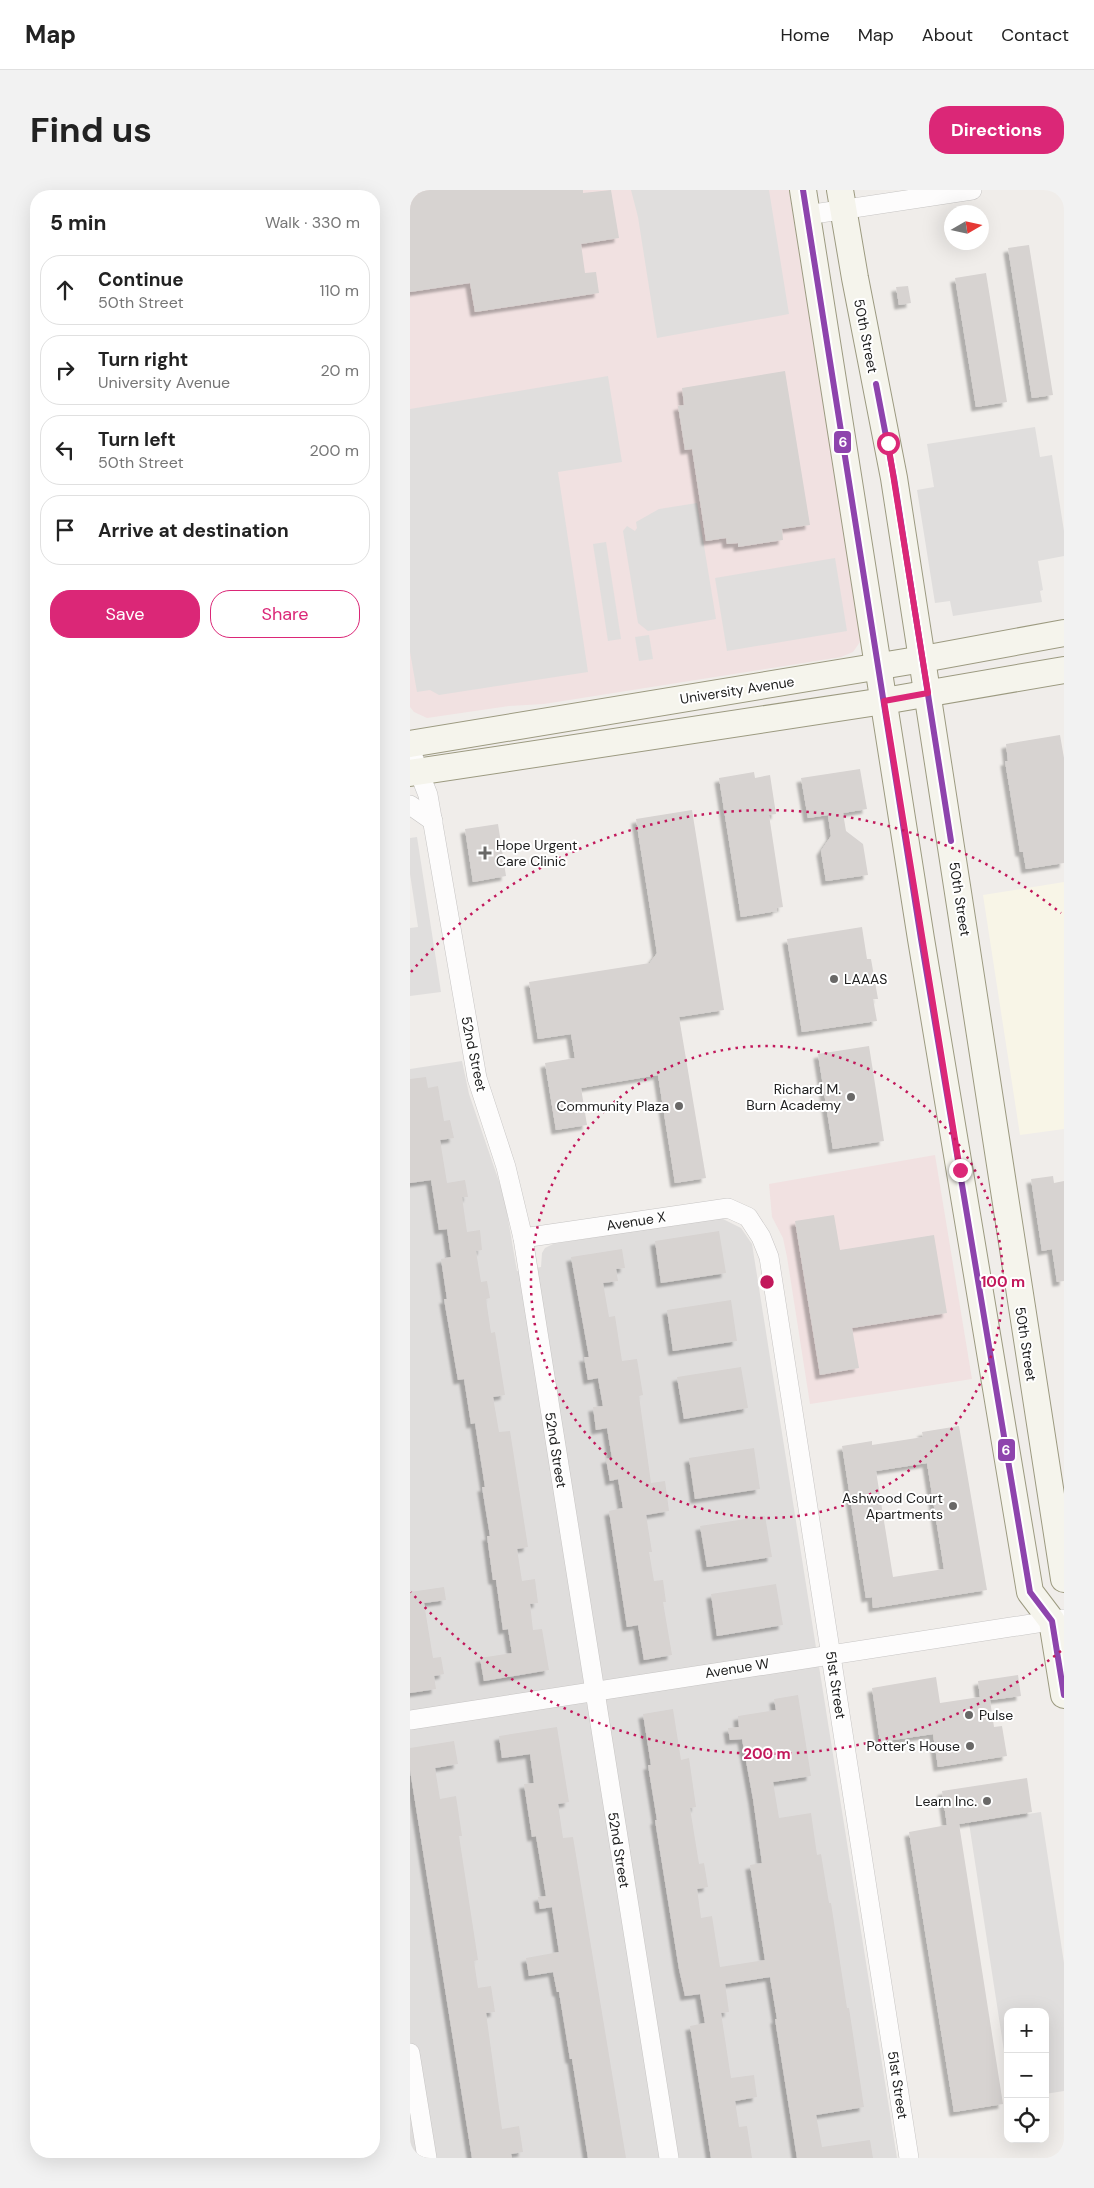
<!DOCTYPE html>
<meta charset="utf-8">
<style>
body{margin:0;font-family:"DM Sans",sans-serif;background:#f2f2f2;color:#222}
.controls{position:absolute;right:15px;bottom:15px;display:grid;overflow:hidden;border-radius:10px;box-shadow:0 5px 20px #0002}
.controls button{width:45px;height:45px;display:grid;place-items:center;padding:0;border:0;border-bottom:1px solid #e0e0e0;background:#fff;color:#222;font:25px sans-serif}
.compass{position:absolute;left:534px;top:15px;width:45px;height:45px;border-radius:50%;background:#fff;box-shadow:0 5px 20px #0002;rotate:81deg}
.stop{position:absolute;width:15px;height:15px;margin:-11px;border:4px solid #db2777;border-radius:50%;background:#fff}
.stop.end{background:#db2777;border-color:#fff;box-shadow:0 1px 5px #0008}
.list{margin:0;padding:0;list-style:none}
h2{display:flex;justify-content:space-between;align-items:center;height:65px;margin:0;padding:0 20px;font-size:21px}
h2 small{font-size:16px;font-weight:400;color:#767676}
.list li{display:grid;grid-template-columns:32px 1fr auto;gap:15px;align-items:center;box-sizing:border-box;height:70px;margin:0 10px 10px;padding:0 10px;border:1px solid #e0e0e0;border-radius:20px}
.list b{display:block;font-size:19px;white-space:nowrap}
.list p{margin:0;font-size:16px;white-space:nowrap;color:#767676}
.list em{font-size:16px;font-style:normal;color:#767676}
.actions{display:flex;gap:10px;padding:15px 20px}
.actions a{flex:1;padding:11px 0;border:1px solid #db2777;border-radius:20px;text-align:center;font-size:18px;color:#db2777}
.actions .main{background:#db2777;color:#fff}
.icon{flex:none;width:28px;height:28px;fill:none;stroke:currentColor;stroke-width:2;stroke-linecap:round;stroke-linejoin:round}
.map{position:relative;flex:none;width:654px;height:1968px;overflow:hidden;border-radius:20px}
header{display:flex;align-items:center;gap:30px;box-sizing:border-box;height:70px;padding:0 25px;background:#fff;border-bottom:1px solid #e0e0e0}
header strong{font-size:24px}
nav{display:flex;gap:28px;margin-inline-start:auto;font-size:18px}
.intro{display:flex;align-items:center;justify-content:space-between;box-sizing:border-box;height:120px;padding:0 30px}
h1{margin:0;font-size:35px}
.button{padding:12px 22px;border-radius:20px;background:#db2777;color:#fff;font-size:18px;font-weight:700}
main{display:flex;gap:30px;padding:0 30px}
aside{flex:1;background:#fff;border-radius:20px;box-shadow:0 5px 20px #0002}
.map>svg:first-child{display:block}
.residential{fill:#dfdddc}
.commercial{fill:#f1e1e1}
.education{fill:#f8f5e7}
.parking{fill:#e0dedd}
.building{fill:#d7d3d1;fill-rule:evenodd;filter:url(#shadow)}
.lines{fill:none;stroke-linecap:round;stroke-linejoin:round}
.minor-casing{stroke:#c7c5c4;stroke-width:20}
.secondary-casing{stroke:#9c9a80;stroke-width:28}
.minor{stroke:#fdfcfc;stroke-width:19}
.secondary{stroke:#f5f4ec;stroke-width:26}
.bus-1-casing{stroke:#fff;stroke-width:10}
.bus-1{stroke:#8e44ad;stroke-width:6}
.route{stroke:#db2777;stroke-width:6}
.ring{fill:none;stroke:#c2185b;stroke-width:2.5;stroke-dasharray:2.5 5}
.poi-dot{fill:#696867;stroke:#fff;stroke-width:2}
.labels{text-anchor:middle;stroke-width:4;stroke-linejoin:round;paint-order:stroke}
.street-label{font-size:14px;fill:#212121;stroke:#fff}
.poi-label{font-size:14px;fill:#212121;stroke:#fff;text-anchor:end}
.centre{fill:#c2185b;stroke:#fff;stroke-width:2.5}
.ring-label{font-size:15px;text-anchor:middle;font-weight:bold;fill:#c2185b;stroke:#fff;stroke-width:4;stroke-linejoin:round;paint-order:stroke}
.line-badge{stroke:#fff;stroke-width:2}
.badge-label{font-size:14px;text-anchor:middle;font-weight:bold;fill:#fff}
</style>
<header>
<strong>Map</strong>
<nav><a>Home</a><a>Map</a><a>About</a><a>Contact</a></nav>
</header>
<div class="intro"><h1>Find us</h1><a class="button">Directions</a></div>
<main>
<aside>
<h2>5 min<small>Walk · 330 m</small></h2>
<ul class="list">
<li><svg class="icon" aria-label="ahead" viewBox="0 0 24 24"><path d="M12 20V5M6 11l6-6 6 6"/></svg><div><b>Continue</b><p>50th Street</p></div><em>110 m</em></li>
<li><svg class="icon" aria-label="right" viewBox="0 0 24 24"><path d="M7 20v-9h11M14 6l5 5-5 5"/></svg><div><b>Turn right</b><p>University Avenue</p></div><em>20 m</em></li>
<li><svg class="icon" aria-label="left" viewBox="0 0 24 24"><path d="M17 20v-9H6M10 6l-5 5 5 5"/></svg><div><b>Turn left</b><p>50th Street</p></div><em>200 m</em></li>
<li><svg class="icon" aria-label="arrive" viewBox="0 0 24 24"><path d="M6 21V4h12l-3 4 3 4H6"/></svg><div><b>Arrive at destination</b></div></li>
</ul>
<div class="actions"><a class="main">Save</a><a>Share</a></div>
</aside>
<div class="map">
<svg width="654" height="1968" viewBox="0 0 654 1968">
<defs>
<filter id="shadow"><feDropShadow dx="-4.5" dy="4.5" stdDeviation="1" flood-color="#0004"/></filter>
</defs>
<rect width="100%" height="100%" fill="#f0edea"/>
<polygon class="residential" points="52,871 59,904 94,1006 107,1081 131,1077 132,1063 135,1058 143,1054 309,1027 331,1038 342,1054 487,1968 0,1968 0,879"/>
<g class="commercial">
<polygon points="0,0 379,0 450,445 450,452 443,462 431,467 134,514 99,516 17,528 4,522 0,517"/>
<polygon points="525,965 562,1189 400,1214 377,1067 373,1048 362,1027 359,994"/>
</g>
<polygon class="education" points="654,692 654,939 610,945 573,705"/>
<g class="parking">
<polygon points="221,0 359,0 379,124 247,148 228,27"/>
<polygon points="198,186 212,272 148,282 178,482 29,505 20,500 7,502 0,462 0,219"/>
<polygon points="625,237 630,267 642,265 654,341 654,366 628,371 633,400 630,401 632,412 543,426 540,411 525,413 507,300 524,297 517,254"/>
<polygon points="287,313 306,429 238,441 228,433 213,341 217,336 225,341 227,338 226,332 249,319"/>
<polygon points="196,352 211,449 198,451 183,354"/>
<polygon points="425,368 437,441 317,461 305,388"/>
<polygon points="239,445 243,469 229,471 225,447"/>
<polygon points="7,647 31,802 0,806 0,738 8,737 0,684 0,648"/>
<polygon points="631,1622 654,1773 654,1901 635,1904 635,1822 598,1822 598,1887 559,1633"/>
</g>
<g class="building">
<polygon points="0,0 173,0 173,3 201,0 209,48 171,54 175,83 186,82 189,103 65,122 60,93 0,102"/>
<polygon points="619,55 643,205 622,208 598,58"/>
<polygon points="576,83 597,212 566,217 545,88"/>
<polygon points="498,96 501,113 489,115 486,97"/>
<polygon points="375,181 400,335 372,339 373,350 328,357 328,353 317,354 316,348 296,351 282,259 275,260 268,216 274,215 272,198"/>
<polygon points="650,545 654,568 654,673 616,679 613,662 610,662 595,571 598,571 596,554"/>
<polygon points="450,579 457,619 433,623 436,641 453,654 458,685 416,691 411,661 421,646 418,625 398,628 391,588"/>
<polygon points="344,582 345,588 360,585 366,624 359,625 373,717 367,718 367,721 331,727 309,588"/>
<polygon points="282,620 314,820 269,827 296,988 265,993 248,885 171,898 177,935 146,940 135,873 165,868 161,844 128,849 119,792 240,773 247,763 226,629"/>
<polygon points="88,634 96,686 63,692 55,639"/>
<polygon points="452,737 457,769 461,769 468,809 463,809 467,831 392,842 377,749"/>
<polygon points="459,856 474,951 423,959 408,864"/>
<polygon points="16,887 18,898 28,896 34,931 40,930 44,948 30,950 37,993 55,990 58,1007 52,1007 57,1042 70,1040 72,1060 66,1061 71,1092 77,1091 80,1108 76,1109 81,1143 85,1142 95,1205 83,1207 89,1242 100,1241 118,1357 107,1359 112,1391 125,1389 128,1413 120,1414 123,1440 132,1439 139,1480 74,1491 70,1468 102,1463 98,1439 93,1440 86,1390 83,1390 77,1346 80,1346 72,1297 75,1297 65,1233 61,1234 54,1189 48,1190 34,1109 37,1109 31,1069 41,1067 37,1039 29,1040 21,990 0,993 0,889"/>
<polygon points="643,986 644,993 654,991 654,1091 647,1092 642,1059 632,1061 621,989"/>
<polygon points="424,1025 430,1060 524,1045 537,1123 442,1138 449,1178 410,1185 385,1031"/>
<polygon points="309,1041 316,1083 251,1093 245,1051"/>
<polygon points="212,1059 215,1078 206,1079 208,1091 193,1093 199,1127 205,1126 212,1171 227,1169 233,1205 229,1206 241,1293 255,1291 259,1321 236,1325 242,1362 239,1362 244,1391 253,1390 256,1412 253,1412 262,1465 234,1470 228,1435 217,1437 199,1321 213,1318 208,1289 200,1291 196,1269 202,1268 197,1238 186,1240 183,1217 193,1216 188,1188 178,1190 174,1167 179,1167 161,1067"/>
<polygon points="321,1110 327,1151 263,1161 257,1120"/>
<polygon points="331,1177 338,1218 274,1229 267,1187"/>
<path d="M549,1236L577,1400L463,1418L462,1407L456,1408L432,1256L462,1251V1255L513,1247L512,1242ZM517,1273L534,1379L483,1387L466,1281Z"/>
<polygon points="344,1258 350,1299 285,1309 279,1268"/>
<polygon points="355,1326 362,1367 297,1377 290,1336"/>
<polygon points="366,1394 373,1435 307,1446 301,1404"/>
<polygon points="34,1397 36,1410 14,1413 23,1468 31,1467 34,1484 24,1486 26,1499 0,1503 0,1402"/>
<polygon points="608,1485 611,1506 580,1510 584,1537 592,1536 597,1566 528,1577 523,1544 470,1552 462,1498 526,1487 530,1513 570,1507 568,1491"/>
<polygon points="388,1505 401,1586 363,1592 369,1628 401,1623 407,1665 411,1664 419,1713 421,1713 437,1818 439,1818 454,1917 406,1925 412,1957 460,1950 463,1968 387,1968 365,1829 367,1829 360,1787 315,1794 319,1822 311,1823 321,1888 344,1885 347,1907 325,1911 329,1937 337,1936 342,1968 301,1968 280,1836 295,1833 290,1804 275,1806 269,1779 245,1630 247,1630 238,1575 241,1575 233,1524 263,1519 271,1570 279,1568 286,1617 280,1618 289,1674 294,1673 298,1697 287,1699 291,1728 302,1726 310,1777 355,1770 340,1675 352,1673 343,1609 332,1549 320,1550 318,1538 329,1537 328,1526 366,1520 364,1509"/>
<polygon points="147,1537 159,1612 148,1614 153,1648 163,1647 216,1968 178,1968 162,1869 160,1869 149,1802 147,1802 143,1782 119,1786 116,1768 149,1762 142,1717 130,1719 128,1707 136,1706 126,1646 122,1647 114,1594 124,1593 120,1564 92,1568 89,1546"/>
<polygon points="44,1551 48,1574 25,1578 30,1609 46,1606 52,1646 49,1646 68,1770 64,1771 68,1798 81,1796 85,1822 76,1823 92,1939 109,1936 113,1962 101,1964 102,1968 62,1968 0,1580 0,1558"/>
<polygon points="617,1588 622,1622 549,1634 593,1914 544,1922 499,1642 537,1635 532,1601"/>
</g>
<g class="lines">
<g class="minor-casing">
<g id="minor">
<polyline points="397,25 562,0"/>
<polyline points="0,559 18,605 67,888 96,977 113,1048 259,1968"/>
<polyline points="0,615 23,631"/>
<polyline points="113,1048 318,1018 338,1027 351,1047 359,1067 499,1968"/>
<polyline points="0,1530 653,1429"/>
<polyline points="0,1863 17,1968"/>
</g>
</g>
<g class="secondary-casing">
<g id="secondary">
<polyline points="393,0 511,749 620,1402 642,1431 654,1505"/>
<polyline points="430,0 445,88 484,288 654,1389"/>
<polyline points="0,554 513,469 654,443"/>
<polyline points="0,583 474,511 654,480"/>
</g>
</g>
<use href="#minor" class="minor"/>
<use href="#secondary" class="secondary"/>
<g class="bus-1-casing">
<g id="bus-1">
<polyline points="393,0 511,749 620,1402 642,1431 654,1505"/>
<polyline points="466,194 484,288 541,651"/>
</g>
</g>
<use href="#bus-1" class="bus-1"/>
</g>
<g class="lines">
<polyline class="route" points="478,253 518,503 474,511 550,980"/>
</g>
<g class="ring">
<circle cx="357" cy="1092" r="236"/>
<path d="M651 1461A472 472 0 0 1 1 1402M1 782A472 472 0 0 1 651 723"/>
</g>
<g class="poi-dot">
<path d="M72.5 655.5h5v5h5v5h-5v5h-5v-5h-5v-5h5z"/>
<circle cx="424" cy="789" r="5"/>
<circle cx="441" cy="907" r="5"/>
<circle cx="269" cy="916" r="5"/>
<circle cx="543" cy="1316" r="5"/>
<circle cx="559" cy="1525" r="5"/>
<circle cx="560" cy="1556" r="5"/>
<circle cx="577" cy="1611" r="5"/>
</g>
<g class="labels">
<g class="street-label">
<text transform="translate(456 146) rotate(79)" y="5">50th Street</text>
<text transform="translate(327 500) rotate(-9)" y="5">University Avenue</text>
<text transform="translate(550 709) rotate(81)" y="5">50th Street</text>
<text transform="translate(64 864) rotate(78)" y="5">52nd Street</text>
<text transform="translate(226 1031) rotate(-9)" y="5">Avenue X</text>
<text transform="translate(616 1154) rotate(81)" y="5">50th Street</text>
<text transform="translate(146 1260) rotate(81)" y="5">52nd Street</text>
<text transform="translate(327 1478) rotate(-9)" y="5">Avenue W</text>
<text transform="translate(426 1495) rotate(81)" y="5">51st Street</text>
<text transform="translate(209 1660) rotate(81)" y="5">52nd Street</text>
<text transform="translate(488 1895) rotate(81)" y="5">51st Street</text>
</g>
<g class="poi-label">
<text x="86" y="660" text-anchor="start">Hope Urgent<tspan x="86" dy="16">Care Clinic</tspan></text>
<text x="434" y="794" text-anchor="start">LAAAS</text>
<text x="431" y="904">Richard M.<tspan x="431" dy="16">Burn Academy</tspan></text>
<text x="259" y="921">Community Plaza</text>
<text x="533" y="1313">Ashwood Court<tspan x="533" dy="16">Apartments</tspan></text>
<text x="569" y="1530" text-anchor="start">Pulse</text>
<text x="550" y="1561">Potter's House</text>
<text x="567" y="1616">Learn Inc.</text>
</g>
</g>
<circle cx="357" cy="1092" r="8" class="centre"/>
<g class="ring-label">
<text x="593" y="1097">100 m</text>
<text x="357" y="1569">200 m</text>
</g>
<g class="line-badge">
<rect x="423" y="240" width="19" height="24" rx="5" fill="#8e44ad"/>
<rect x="587" y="1248" width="19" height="24" rx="5" fill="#8e44ad"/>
</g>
<g class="badge-label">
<text x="433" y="257">6</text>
<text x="596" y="1265">6</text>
</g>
</svg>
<div class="controls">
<button>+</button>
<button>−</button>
<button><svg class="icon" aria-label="locate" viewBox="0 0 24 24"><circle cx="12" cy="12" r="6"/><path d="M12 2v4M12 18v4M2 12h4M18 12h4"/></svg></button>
</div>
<svg class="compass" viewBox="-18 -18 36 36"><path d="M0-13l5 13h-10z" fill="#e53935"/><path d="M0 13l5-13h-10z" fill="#767676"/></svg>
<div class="stop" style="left:478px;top:253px"></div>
<div class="stop end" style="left:550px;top:980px"></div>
</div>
</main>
